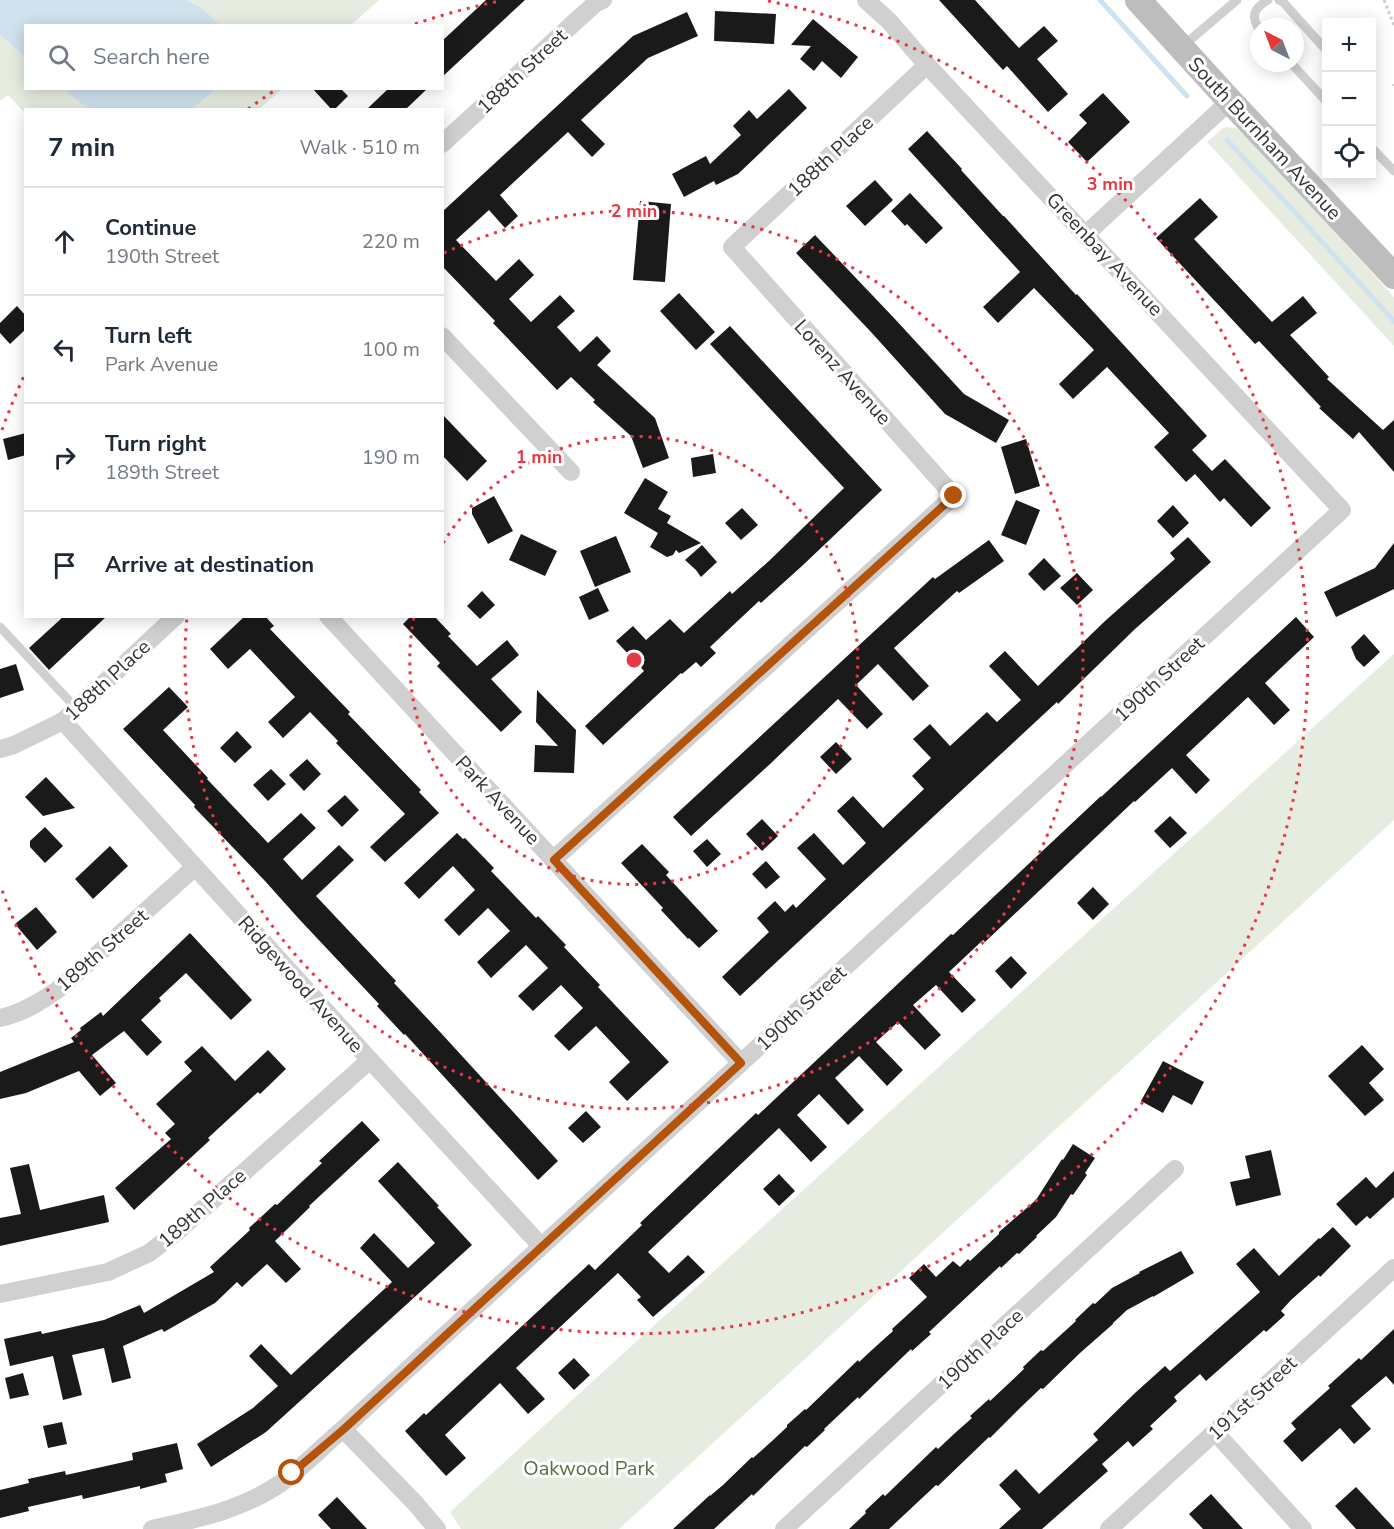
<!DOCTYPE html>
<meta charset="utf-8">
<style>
body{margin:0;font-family:"Nunito Sans",sans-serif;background:#f6f6f7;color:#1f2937}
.controls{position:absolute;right:18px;top:18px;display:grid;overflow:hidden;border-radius:0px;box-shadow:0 3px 15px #0003}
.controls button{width:54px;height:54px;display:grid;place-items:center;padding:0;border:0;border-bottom:2px solid #e0e1e3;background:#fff;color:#1f2937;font:30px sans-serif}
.compass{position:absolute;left:1250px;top:18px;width:54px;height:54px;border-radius:50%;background:#fff;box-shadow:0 3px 15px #0003;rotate:318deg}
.stop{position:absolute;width:18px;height:18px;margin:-14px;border:4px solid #b45309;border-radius:50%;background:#fff}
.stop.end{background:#b45309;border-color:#fff;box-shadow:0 2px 6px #0008}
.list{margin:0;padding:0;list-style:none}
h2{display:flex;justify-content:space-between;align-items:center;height:78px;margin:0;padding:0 24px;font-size:26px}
h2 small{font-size:20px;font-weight:400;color:#747a83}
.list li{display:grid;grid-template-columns:39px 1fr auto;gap:18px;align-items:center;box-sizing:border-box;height:108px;padding:0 24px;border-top:2px solid #e0e1e3}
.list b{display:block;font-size:22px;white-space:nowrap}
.list p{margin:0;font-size:20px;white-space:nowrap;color:#747a83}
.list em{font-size:20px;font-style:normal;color:#747a83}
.icon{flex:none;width:33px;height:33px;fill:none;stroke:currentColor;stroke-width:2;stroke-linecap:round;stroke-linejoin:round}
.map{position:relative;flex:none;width:1394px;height:1529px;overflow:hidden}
.search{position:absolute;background:#fff;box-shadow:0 3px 15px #0003;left:24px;top:24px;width:420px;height:66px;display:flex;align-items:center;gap:15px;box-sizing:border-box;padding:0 21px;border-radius:0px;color:#747a83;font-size:22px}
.panel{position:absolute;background:#fff;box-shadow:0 3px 15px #0003;left:24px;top:108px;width:420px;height:510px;border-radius:0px}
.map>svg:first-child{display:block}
.green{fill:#e6ecdf}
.water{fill:#cfe2ee}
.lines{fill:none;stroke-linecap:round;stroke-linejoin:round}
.stream{stroke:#cfe2ee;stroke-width:5}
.building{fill:#1a1a1a}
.path{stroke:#cdcdcd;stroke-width:3;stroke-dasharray:3 3;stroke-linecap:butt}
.service{stroke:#d0d0d0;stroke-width:9}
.minor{stroke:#d0d0d0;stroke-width:18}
.secondary{stroke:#bdbdbd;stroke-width:26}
.route{stroke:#b45309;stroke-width:8}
.ring{fill:none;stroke:#e63946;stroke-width:3;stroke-dasharray:3 6}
.labels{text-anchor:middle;stroke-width:6;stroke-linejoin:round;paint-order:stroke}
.street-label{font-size:20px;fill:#333;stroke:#fff}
.park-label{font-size:20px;fill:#56703f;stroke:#fff}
.centre{fill:#e63946;stroke:#fff;stroke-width:3}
.ring-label{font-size:18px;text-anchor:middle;font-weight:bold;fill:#e63946;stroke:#fff;stroke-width:6;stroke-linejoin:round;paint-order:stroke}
</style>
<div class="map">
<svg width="1394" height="1529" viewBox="0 0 1394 1529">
<rect width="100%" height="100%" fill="#fff"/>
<g class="green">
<polygon points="0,0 379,0 351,25 26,26 26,88 282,89 259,109 26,110 25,113 8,95 0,101"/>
<polygon points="1224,127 1236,128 1249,138 1394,297 1394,346 1207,142"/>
<polygon points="1394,654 1394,820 619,1529 461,1529 450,1512 594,1380"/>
</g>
<g class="water">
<path d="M0,0H185C198,5 210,14 219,25L26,26L25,56L0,35Z"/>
<polygon points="63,89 215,89 210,94 190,110 89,109"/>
</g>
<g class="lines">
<g class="stream">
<polyline points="1100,0 1187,96"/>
<polyline points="1227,140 1291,208 1394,321"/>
</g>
</g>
<g class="building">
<polygon points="486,0 525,0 442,77 442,41"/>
<polygon points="939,0 975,0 1019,48 1044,26 1058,41 1037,59 1068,94 1048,112 1007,66 1003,70"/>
<polygon points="715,11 776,14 774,44 714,41"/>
<polygon points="687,12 698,36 648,58 581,120 605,144 592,157 568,132 500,195 518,216 505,228 489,210 456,240 496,281 519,259 534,275 509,299 531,322 560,295 575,311 557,327 580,352 597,336 611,351 597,365 655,418 669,458 643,468 631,436 593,402 595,400 571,377 557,390 493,323 495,321 442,266 442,212 633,36"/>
<polygon points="813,19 858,57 841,78 822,61 814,71 800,59 811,46 791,45"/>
<polygon points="312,88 340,88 348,96 334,110 332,110"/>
<polygon points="389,88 428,88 405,110 366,110"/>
<polygon points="789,89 807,108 738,174 716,185 714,181 684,197 672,174 706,156 710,164 741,135 733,126 749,110 757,119"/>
<polygon points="1103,93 1130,122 1087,162 1068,142 1087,123 1079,115"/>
<polygon points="927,131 962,169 961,170 1003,216 1004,216 1076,295 1077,294 1207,436 1192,450 1212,471 1225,459 1271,508 1251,527 1224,498 1220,502 1195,474 1186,482 1154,447 1169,433 1107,367 1073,399 1059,384 1094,350 1034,288 998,323 983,307 1020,272 908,149"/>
<polygon points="875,180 893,200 865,226 846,206"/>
<polygon points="910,193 943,228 926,244 907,224 905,226 891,211"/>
<polygon points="1200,198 1218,217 1194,239 1272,322 1303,296 1317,313 1290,335 1329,377 1327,379 1383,430 1394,420 1394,472 1359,432 1353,439 1319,408 1321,407 1259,341 1255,344 1156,238"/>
<polygon points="640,201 671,204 665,282 633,280"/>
<polygon points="815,235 894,318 964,394 1009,420 996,443 945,414 871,332 796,253"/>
<polygon points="679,293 715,332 696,350 660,311"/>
<polygon points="17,306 26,316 26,329 10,344 0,333 0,323"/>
<polygon points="730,326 882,490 802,566 761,603 759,601 710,647 716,653 701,667 696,662 682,674 681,673 603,745 585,726 644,671 616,641 633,626 646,640 670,619 684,633 730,591 732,594 770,560 844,488 710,344"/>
<polygon points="442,414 487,461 467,481 442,455"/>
<polygon points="26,433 26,455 8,460 3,439"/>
<polygon points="1026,439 1040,486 1015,494 1001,447"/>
<polygon points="713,454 716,473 693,477 691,458"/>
<polygon points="645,478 668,492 658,509 671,516 667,523 701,543 679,553 676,550 673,555 667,557 650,547 658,533 624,513"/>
<polygon points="494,496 513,531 488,544 472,514 472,508"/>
<polygon points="1016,500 1040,510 1026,545 1001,535"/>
<polygon points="1173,505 1189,523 1173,538 1157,521"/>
<polygon points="742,508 758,525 741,540 725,523"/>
<polygon points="521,534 557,551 545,576 509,560"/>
<polygon points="616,536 631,572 595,587 580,551"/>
<polygon points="1188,537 1211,562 1135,629 1058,704 1057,702 740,996 722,977 769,932 757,918 775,901 785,912 793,904 796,908 826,879 797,848 814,833 843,865 866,843 837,811 853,796 883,828 924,789 912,776 931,758 913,739 930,724 950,746 987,712 997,722 1021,700 989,666 1005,651 1038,686 1105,621 1175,559 1170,553"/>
<polygon points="989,540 1004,561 959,593 957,591 894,648 929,686 913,701 878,664 856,685 883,714 867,729 838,699 769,765 691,836 673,817 933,577 935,579"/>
<polygon points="1394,543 1394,589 1336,617 1324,592 1375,568"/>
<polygon points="702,545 717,562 701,577 696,570 685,560"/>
<polygon points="1044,558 1061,576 1044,591 1028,574"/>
<polygon points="1077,573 1093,590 1077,605 1060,588"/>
<polygon points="598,588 609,611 589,620 579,597"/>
<polygon points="482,591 495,605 480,619 467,606"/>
<polygon points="64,616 107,616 49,670 29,648"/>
<polygon points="245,616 265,616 274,626 270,629 350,712 348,714 421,790 419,792 439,813 385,862 370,847 405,814 336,743 338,741 310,712 283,738 268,722 295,697 250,649 228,669 210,649"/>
<polygon points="411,616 434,616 451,634 448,636 477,666 507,640 519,655 491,679 522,712 501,732 437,666 440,663 403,624"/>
<polygon points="1296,617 1314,637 1265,683 1290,710 1274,725 1248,697 1186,755 1210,780 1196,794 1172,768 1135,802 1134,801 985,942 983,940 949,972 976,1000 962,1013 936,985 913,1005 941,1035 925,1050 898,1022 876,1042 903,1070 887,1086 859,1056 835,1078 864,1110 848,1125 819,1094 797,1115 827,1147 811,1162 779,1128 648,1252 669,1273 688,1255 705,1272 653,1317 637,1300 641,1297 618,1273 516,1368 545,1399 528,1414 500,1383 445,1435 466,1458 446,1476 405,1431 424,1413 426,1415 589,1264 595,1270 642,1225 640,1223 756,1113 758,1115 951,934 953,935 1101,796 1101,797"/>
<polygon points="1364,634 1380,652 1364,667 1356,659 1351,647"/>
<polygon points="16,664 24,690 0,698 0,669"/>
<polygon points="169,687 188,707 163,730 208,778 207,779 268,843 301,813 316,828 283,859 302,880 339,845 354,860 316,896 396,981 394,983 441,1033 558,1161 538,1180 405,1034 404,1035 377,1006 379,1004 299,919 265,881 194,807 195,805 123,729"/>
<polygon points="537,690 576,730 574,773 534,772 535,745 558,746 536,722"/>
<polygon points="237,731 252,747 235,763 220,748"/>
<polygon points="836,742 852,759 836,774 820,757"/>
<polygon points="307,759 321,774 304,791 289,775"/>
<polygon points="271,769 286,784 268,801 253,785"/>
<polygon points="46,777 75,808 43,816 25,797"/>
<polygon points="345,795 359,810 342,827 327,811"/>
<polygon points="1170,816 1187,833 1170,848 1154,831"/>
<polygon points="762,819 778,836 762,851 746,834"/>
<polygon points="45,827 63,846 45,863 30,847 30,841"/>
<polygon points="457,833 463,839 465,838 494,868 491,871 536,918 538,916 566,945 564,947 600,985 598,987 669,1062 627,1101 609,1082 630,1062 596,1026 569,1051 554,1036 583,1008 561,985 533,1011 518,996 548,968 526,945 491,978 477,962 510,931 488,908 459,936 444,920 475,890 453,866 419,899 404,883"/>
<polygon points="707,839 721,854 707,867 693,851"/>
<polygon points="642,844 669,872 666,875 718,931 699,948 689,938 688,939 661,910 663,908 621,863"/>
<polygon points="110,846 128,866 93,899 75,879"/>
<polygon points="766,861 780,877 766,889 752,874"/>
<polygon points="1093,887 1109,904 1093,920 1077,903"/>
<polygon points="36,907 57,932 37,950 15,924"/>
<polygon points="190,933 252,1000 231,1020 186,973 159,998 161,1001 141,1020 162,1042 147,1056 124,1031 92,1055 116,1083 100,1096 79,1071 26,1093 0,1099 0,1072 74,1042 71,1038 81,1030 80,1028 101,1012 103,1016"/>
<polygon points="1011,956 1027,973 1011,989 995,971"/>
<polygon points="1362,1045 1384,1069 1369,1083 1384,1100 1365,1116 1328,1076"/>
<polygon points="202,1046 235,1081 268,1050 286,1069 260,1094 258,1092 208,1138 210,1140 134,1210 115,1188 171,1139 165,1133 175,1124 156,1104 192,1071 184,1062"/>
<polygon points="1163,1061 1204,1082 1192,1105 1173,1095 1163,1113 1141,1101"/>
<polygon points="586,1111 601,1127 583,1143 568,1128"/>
<polygon points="362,1121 380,1140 309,1206 310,1207 275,1241 301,1269 286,1283 267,1264 242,1287 237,1282 215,1303 164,1332 162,1329 123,1346 131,1378 112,1383 104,1348 72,1355 82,1395 63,1400 53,1356 10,1366 4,1339 41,1331 42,1334 104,1320 140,1305 144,1313 214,1272 210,1267 250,1230 249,1228 275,1204 277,1205 322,1163 319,1161"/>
<polygon points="1073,1144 1095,1158 1085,1173 1087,1175 1073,1195 1071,1194 1056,1217 1036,1236 1037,1237 1019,1254 1017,1253 1001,1268 1000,1266 929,1332 931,1334 912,1351 911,1349 859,1399 858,1397 824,1429 825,1430 807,1447 805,1446 753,1496 752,1494 714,1529 673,1529 710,1495 710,1496 723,1485 752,1457 753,1458 772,1441 787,1427 787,1425 805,1409 806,1410 858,1360 859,1362 873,1349 893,1331 892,1329 927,1297 909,1278 924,1264 936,1277 953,1261 960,1267 968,1259 970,1261 999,1234 999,1232 1036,1200 1062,1159 1063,1160"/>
<polygon points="1271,1150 1281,1195 1236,1206 1230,1182 1250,1178 1245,1156"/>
<polygon points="398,1162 439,1206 437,1207 472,1245 266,1432 211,1467 197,1444 253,1408 278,1386 249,1356 261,1344 291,1375 392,1282 360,1248 374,1233 408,1268 435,1243 378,1181"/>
<polygon points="29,1164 40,1210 104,1195 109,1222 0,1246 0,1218 21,1214 10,1168"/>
<polygon points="1394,1171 1394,1197 1370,1219 1367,1216 1356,1226 1336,1204 1366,1177 1376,1188"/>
<polygon points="779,1174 795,1191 779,1206 763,1189"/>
<polygon points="1333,1227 1351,1246 1320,1277 1319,1275 1291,1300 1281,1311 1285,1315 1266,1332 1264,1330 1206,1381 1200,1374 1174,1397 1177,1401 1150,1426 1153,1429 1133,1447 1128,1441 1102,1464 1108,1471 1042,1529 999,1529 1021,1509 999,1485 1016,1469 1039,1494 1098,1440 1093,1434 1135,1393 1165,1366 1170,1371 1260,1292 1236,1264 1254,1248 1279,1276 1319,1238 1320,1239"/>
<polygon points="1181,1251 1194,1273 1153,1297 1153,1296 1127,1310 1113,1323 1113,1324 1080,1353 1043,1389 1041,1388 1021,1407 990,1438 989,1437 938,1486 936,1485 889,1529 849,1529 866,1513 865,1511 883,1494 885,1496 936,1447 938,1449 955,1433 972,1418 970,1416 989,1399 990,1401 1024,1369 1023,1367 1041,1350 1043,1351 1076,1321 1075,1320 1093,1303 1095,1304 1112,1288 1140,1273 1139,1272"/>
<polygon points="1394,1329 1394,1385 1386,1376 1351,1406 1371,1429 1354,1444 1340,1428 1302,1462 1283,1441 1296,1429 1291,1423 1330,1388 1328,1386 1359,1358 1361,1360"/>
<polygon points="574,1358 590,1375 574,1390 558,1373"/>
<polygon points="23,1373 29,1395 10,1399 5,1378"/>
<polygon points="62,1422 67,1444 48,1448 43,1426"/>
<polygon points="177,1443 183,1469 165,1474 167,1482 140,1489 140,1486 83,1499 82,1495 28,1507 29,1511 0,1518 0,1490 29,1483 28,1479 65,1471 66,1475 133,1460 132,1453"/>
<polygon points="1356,1487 1394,1528 1394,1529 1356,1529 1335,1506"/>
<polygon points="1211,1494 1243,1529 1203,1529 1189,1514"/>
<polygon points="337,1497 367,1529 331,1529 318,1515"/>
</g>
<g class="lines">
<g class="path">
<polyline points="1384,0 1394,25"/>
<polyline points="1394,86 1394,84"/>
</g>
<g class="service">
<polyline points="1279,0 1283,2 1326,50"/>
<path d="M1259,29C1250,15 1255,8 1268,0"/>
<polyline points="1183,46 1237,0"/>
<polyline points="1291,63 1326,101"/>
<polyline points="1372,148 1394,171"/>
<polyline points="0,627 76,708"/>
</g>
<g class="minor">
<polyline points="442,144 577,20 596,3 603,0"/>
<polyline points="1086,234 1230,101"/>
<polyline points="442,336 571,472"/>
<polyline points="328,616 741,1063"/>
<polyline points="63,721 370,1060 541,1246"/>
<polyline points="0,749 14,745 63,721 176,616"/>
<polyline points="553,860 954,496 732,247 927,65"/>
<path d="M0,1018C23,1013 42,1001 60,988L195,867"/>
<polyline points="0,1294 108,1272 149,1253 179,1230 370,1060"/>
<polyline points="343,1429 415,1503 437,1529"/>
<polyline points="1215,1432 1303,1529"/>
<path d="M152,1529C197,1519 242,1510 281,1483C302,1468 323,1446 343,1429L1342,510L927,65L889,21L866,0"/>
<polyline points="784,1529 1175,1169"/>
<polyline points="1109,1529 1394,1268"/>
</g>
<polyline class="secondary" points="1138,0 1230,101 1394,276"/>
</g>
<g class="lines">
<polyline class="route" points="292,1473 344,1429 741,1063 554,860 954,496"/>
</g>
<g class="ring">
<path d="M443 543A224 224 0 1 1 414 617"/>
<path d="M444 253A449 449 0 1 1 187 617"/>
<path d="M2 430A673 673 0 0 1 24 376M248 109A673 673 0 0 1 277 89M415 24A673 673 0 0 1 500 1M768 1A673 673 0 1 1 2 890"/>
</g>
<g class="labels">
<g class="street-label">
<text transform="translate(522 71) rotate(-43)" y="7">188th Street</text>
<text transform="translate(1265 138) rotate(47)" y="7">South Burnham Avenue</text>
<text transform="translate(830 156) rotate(-43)" y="7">188th Place</text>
<text transform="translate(1105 254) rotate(47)" y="7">Greenbay Avenue</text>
<text transform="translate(843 372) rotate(48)" y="7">Lorenz Avenue</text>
<text transform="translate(1159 679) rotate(-43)" y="7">190th Street</text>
<text transform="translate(107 680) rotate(-43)" y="7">188th Place</text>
<text transform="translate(498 800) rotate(47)" y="7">Park Avenue</text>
<text transform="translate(102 950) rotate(-41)" y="7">189th Street</text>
<text transform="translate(301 984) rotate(48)" y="7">Ridgewood Avenue</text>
<text transform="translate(801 1008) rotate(-43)" y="7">190th Street</text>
<text transform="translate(202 1208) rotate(-41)" y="7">189th Place</text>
<text transform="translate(980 1349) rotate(-43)" y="7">190th Place</text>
<text transform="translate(1252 1398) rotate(-43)" y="7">191st Street</text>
</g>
<g class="park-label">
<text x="589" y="1475">Oakwood Park</text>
</g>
</g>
<circle cx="634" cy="660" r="9" class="centre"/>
<g class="ring-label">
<text x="1110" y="190">3 min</text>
<text x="634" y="217">2 min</text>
<text x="539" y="463">1 min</text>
</g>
</svg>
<div class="controls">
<button>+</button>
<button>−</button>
<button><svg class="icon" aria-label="locate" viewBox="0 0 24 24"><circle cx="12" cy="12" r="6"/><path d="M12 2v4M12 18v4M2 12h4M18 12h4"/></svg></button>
</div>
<svg class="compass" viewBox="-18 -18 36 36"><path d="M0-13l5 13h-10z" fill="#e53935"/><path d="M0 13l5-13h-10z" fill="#747a83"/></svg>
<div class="stop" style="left:292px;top:1473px"></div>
<div class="stop end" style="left:954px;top:496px"></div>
<div class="search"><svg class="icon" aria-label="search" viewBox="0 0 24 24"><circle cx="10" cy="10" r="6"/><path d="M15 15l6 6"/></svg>Search here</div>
<section class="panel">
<h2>7 min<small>Walk · 510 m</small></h2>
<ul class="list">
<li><svg class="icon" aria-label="ahead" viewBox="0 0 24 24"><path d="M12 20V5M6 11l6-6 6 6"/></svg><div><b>Continue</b><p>190th Street</p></div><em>220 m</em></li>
<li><svg class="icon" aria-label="left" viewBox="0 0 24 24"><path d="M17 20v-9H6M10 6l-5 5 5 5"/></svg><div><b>Turn left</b><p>Park Avenue</p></div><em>100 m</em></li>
<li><svg class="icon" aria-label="right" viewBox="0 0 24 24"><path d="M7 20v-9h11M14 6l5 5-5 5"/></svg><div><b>Turn right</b><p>189th Street</p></div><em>190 m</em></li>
<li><svg class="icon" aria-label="arrive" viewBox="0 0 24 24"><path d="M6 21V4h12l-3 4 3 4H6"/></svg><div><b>Arrive at destination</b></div></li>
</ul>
</section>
</div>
